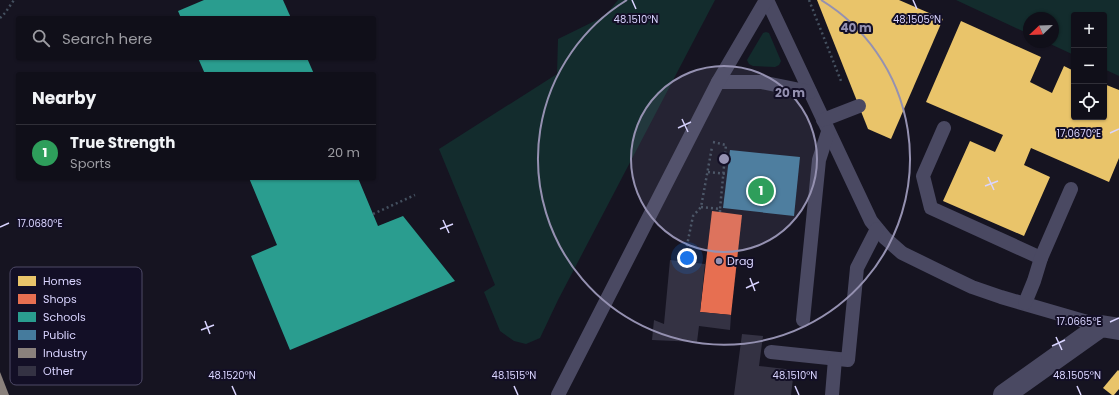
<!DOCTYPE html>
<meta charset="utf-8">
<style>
body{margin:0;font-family:Poppins,sans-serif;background:#191822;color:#f1f3f6}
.controls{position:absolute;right:12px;top:12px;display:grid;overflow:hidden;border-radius:4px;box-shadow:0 1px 3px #0004}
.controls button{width:36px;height:36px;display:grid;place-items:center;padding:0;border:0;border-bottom:1px solid #302f38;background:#100f19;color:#f1f3f6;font:20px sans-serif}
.compass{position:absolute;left:1023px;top:12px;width:36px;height:36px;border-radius:50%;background:#100f19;box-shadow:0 1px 3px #0004;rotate:247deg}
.you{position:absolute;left:687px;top:258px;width:14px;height:14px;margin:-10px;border:3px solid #fff;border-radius:50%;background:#1a73e8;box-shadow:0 0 0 6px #1a73e833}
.badge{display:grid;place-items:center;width:26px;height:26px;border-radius:50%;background:#db2777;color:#fff;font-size:13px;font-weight:700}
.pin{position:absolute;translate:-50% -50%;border:2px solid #fff;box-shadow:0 1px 4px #0006}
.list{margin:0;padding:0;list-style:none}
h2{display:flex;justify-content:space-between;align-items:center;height:52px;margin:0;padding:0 16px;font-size:17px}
h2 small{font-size:13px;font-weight:400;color:#9c9ca2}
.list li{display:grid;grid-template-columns:26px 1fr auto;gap:12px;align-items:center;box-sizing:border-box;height:56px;padding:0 16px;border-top:1px solid #302f38}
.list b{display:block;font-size:15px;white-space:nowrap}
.list p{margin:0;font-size:13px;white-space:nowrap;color:#9c9ca2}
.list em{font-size:13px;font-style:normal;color:#9c9ca2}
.icon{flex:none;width:22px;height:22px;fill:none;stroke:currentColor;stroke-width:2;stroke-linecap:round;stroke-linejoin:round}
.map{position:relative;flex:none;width:1119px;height:395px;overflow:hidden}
.search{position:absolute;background:#100f19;box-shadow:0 1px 3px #0004;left:16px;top:16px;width:360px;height:44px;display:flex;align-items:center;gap:10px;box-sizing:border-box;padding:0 14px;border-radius:4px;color:#9c9ca2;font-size:15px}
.panel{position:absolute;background:#100f19;box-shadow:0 1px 3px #0004;left:16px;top:72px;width:360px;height:108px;border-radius:4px}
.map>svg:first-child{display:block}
.green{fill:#132c2d}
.homes{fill:#e9c46a}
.shops{fill:#e76f51}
.schools{fill:#2a9d8f}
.public{fill:#457b9d}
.industry{fill:#8a817c}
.building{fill:#343243}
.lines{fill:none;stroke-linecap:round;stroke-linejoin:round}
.path{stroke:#44505f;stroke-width:2.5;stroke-dasharray:2 3;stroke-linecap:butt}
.service{stroke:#4a4962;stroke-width:14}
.minor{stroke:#4a4962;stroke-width:22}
.ticks{fill:none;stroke:#d9d4ff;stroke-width:1.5}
.ring{fill:none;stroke:#9591b1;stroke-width:2}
.poi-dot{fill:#9591b1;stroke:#130f26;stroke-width:1.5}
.labels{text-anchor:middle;stroke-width:4;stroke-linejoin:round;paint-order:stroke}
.poi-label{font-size:11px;fill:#d9d4ff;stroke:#130f26;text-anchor:start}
.key{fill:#130f26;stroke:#4e4a67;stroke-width:1}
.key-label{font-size:11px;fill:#d9d4ff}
.ticks-label{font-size:10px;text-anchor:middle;fill:#d9d4ff;stroke:#130f26;stroke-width:4;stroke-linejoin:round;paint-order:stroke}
.centre{fill:#9591b1;stroke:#130f26;stroke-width:2}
.ring-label{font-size:12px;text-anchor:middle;font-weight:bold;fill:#9591b1;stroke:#130f26;stroke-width:4;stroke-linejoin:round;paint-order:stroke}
</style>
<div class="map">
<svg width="1119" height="395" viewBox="0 0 1119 395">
<rect width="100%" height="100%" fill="#161421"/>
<g class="green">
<polygon points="618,0 715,0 558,300 540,338 526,344 514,341 500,331 484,292 495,285 439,149 557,74 558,39 605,16"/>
<polygon points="956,0 1119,0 1119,76 1104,69 1104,15 1074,15 1074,55 1046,42 1053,42 1053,18 1029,18 1029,34"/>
<polygon points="766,32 769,33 781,61 779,65 775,67 753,66 749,64 747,60 763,33"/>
</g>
<g class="homes">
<polygon points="817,0 899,0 943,19 891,139 868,129"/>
<polygon points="961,21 1041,57 1030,82 1052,93 1064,66 1074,71 1074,117 1104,117 1104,84 1119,90 1119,158 1109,182 1031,148 1024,165 1050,177 1024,236 943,201 970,141 995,152 1003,135 926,102"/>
<polygon points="1118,370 1119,371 1119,389 1114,395 1112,395 1103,388"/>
</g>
<polygon class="shops" points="712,211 742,215 731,315 700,312"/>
<g class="schools">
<polygon points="204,0 283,0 291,18 181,18 178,11"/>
<polygon points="198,58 307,58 314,74 205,74"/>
<polygon points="249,178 358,178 378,226 403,216 455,281 290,350 251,256 277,245"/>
</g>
<polygon class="public" points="730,150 800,157 794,216 723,208"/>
<polygon class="industry" points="0,372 9,395 0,395"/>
<g class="building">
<polygon points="670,260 705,264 700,312 731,315 730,330 699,326 697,342 652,340 654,320 664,324"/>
<polygon points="742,334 763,336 759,366 794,370 791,395 734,395"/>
</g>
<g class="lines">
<g class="path">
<polyline points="809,0 841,81"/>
<polyline points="0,18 5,13 14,0"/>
<polyline points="713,142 726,145 720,209"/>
<polyline points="708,172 727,174"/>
<polyline points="701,207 720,209 720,212"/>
<polyline points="373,214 415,195"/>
<polyline points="685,261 686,250 693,216 701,207 712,147"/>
</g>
<g class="service">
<polyline points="767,0 871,221 885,238 902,253 949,276 972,287 1001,297 1101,326"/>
<polyline points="718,82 761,82 810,92"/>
<polyline points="823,120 859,106"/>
<polyline points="944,128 923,176 931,208 1041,258"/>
<polyline points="1025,303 1034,281 1041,258 1071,189"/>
<polyline points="803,320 819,160 828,132"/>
<polyline points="771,352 848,360 857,268 877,229"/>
<polyline points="558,395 718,82 766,0"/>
<polyline points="832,395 835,359"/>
</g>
<polyline class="minor" points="1004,395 1101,326 1119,329"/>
</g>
<path class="ticks" d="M632,0L636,9M913,0L917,9M682,119L688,132M678,128L691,122M1110,133L1119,129M988,177L994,190M985,186L998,181M443,220L449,233M0,227L9,223M440,229L453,224M750,278L755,291M746,288L759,282M205,321L210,334M1110,322L1119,318M201,330L214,325M1056,337L1062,350M1052,346L1065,340M232,386L236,395M514,386L518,395M795,386L799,395M1077,386L1081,395"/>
<circle cx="724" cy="159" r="93" fill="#9591b1" fill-opacity=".12"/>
<g class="ring">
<circle cx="724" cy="159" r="93"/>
<path d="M821 0A186 186 0 1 1 627 0"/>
</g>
<circle class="poi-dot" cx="719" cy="261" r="4"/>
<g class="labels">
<g class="poi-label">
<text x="727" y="265">Drag</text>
</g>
</g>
<rect x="10" y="267" width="132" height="118" rx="6" class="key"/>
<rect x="18" y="276" width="18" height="10" fill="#e9c46a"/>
<rect x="18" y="294" width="18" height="10" fill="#e76f51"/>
<rect x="18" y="312" width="18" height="10" fill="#2a9d8f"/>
<rect x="18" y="330" width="18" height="10" fill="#457b9d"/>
<rect x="18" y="348" width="18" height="10" fill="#8a817c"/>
<rect x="18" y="366" width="18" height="10" fill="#343243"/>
<g class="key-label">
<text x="43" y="285">Homes</text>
<text x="43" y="303">Shops</text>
<text x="43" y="321">Schools</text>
<text x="43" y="339">Public</text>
<text x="43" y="357">Industry</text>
<text x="43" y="375">Other</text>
</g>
<g class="ticks-label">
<text x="636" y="23">48.1510°N</text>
<text x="917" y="23">48.1505°N</text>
<text x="1079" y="137">17.0670°E</text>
<text x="40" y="227">17.0680°E</text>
<text x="1079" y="325">17.0665°E</text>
<text x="232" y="379">48.1520°N</text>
<text x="514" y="379">48.1515°N</text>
<text x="795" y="379">48.1510°N</text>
<text x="1077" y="379">48.1505°N</text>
</g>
<circle cx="724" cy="159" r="6" class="centre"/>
<g class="ring-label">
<text x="856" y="32">40 m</text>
<text x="790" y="97">20 m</text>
</g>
</svg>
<div class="controls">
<button>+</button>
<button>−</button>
<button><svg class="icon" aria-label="locate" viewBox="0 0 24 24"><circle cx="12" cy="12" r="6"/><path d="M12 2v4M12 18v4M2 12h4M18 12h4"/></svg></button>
</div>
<svg class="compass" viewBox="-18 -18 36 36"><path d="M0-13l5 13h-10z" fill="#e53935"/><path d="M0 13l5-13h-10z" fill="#9c9ca2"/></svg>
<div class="you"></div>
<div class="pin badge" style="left:761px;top:191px;background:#2e9e5b">1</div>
<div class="search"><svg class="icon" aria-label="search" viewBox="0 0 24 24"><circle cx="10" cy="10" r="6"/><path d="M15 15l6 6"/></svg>Search here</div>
<section class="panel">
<h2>Nearby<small></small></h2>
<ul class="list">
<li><span class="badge" style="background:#2e9e5b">1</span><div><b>True Strength</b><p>Sports</p></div><em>20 m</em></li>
</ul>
</section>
</div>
